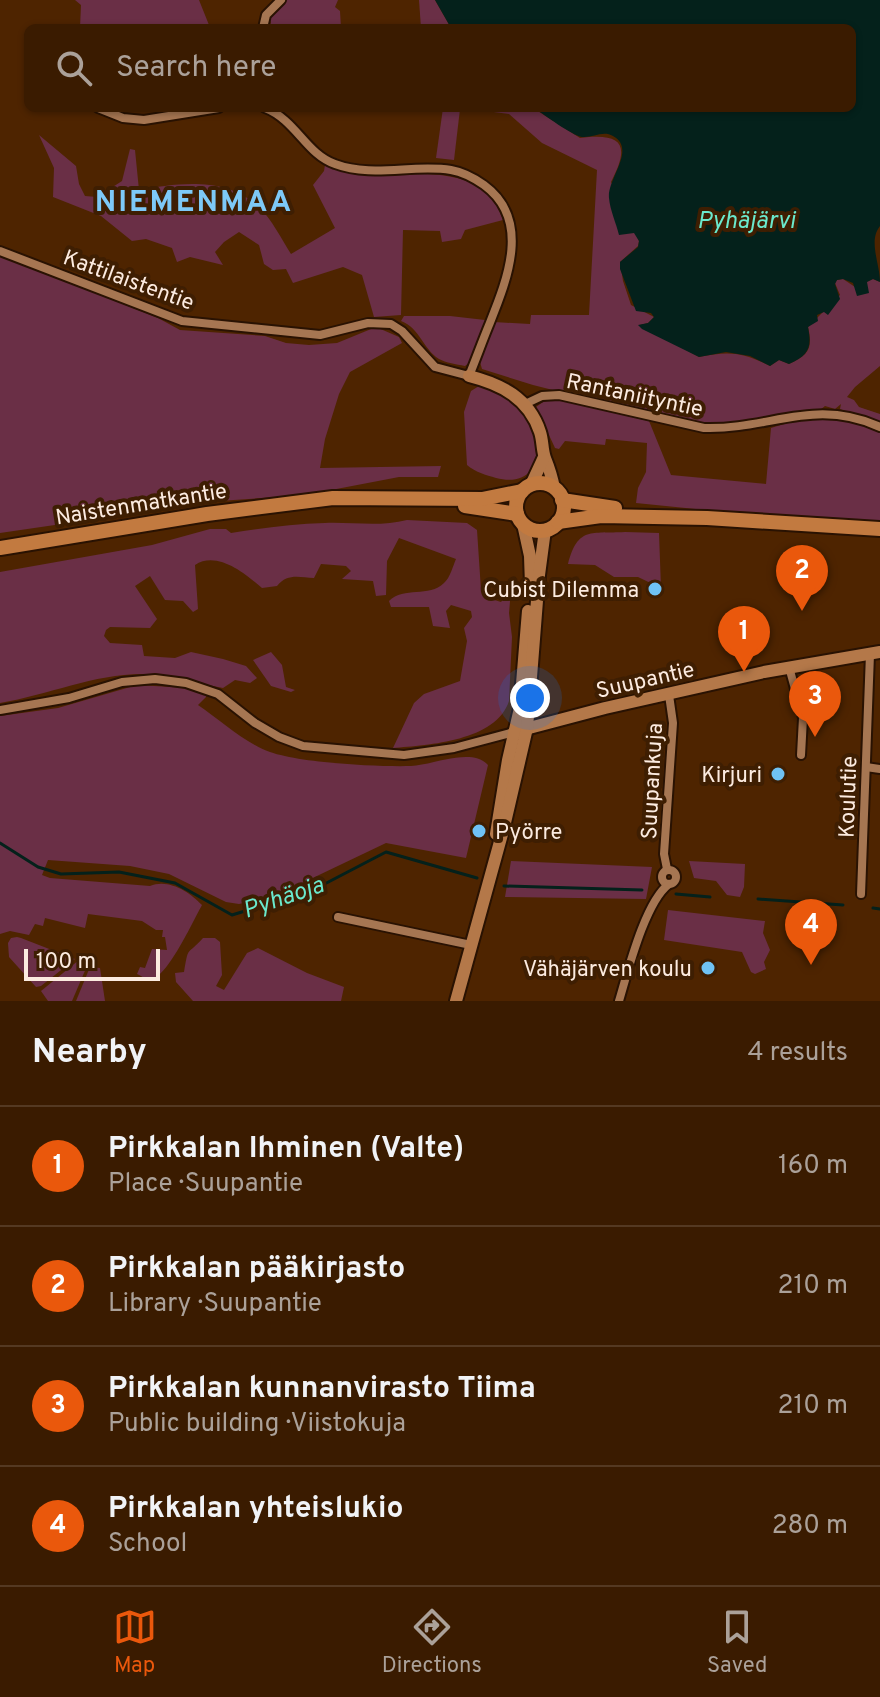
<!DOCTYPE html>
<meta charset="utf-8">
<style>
body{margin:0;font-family:Overpass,sans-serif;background:#45280f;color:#f1f3f6}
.scale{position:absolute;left:24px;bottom:20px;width:136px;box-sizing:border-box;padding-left:8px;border:4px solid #fcebe0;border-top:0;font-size:22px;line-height:28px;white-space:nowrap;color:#fcebe0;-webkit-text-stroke:6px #3e1e02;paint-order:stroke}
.you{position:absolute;left:530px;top:698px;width:28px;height:28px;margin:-20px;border:6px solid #fff;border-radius:50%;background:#1a73e8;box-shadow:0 0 0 12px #1a73e833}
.badge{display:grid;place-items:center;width:52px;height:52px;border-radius:50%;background:#ea580c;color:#fff;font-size:26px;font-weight:700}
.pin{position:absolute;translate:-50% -66px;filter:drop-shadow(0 2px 4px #0008)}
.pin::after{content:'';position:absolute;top:42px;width:28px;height:24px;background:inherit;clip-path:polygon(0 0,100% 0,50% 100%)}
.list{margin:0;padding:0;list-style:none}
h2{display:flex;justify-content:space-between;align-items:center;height:104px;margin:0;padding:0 32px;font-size:34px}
h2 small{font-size:26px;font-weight:400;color:#aba199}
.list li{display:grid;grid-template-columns:52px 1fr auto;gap:24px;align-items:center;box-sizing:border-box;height:120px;padding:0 32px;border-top:2px solid #543922}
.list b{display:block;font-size:30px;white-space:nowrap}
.list p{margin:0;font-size:26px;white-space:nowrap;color:#aba199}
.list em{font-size:26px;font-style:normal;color:#aba199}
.icon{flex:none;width:44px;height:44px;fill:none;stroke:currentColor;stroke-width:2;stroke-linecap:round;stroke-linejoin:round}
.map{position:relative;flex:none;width:880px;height:1001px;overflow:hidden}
.search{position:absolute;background:#3a1b00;box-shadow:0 2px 6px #0004;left:24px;right:24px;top:24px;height:88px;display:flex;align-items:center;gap:20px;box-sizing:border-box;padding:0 28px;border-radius:12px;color:#aba199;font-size:30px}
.sheet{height:584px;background:#3a1b00}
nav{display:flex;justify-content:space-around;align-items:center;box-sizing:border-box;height:112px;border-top:2px solid #543922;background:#3a1b00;font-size:22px;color:#aba199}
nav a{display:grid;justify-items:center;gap:4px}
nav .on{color:#ea580c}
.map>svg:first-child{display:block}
.green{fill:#6a2f46}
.water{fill:#04211b}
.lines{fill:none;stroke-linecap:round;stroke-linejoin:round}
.stream{stroke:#04211b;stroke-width:3}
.street-casing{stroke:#291202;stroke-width:12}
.secondary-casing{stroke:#291202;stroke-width:16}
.primary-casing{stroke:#291202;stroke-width:18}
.street{stroke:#a67652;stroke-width:8}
.secondary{stroke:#b47849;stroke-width:12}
.primary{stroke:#c27a40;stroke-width:14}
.poi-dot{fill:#6fc2f4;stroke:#3e1e02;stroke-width:3}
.labels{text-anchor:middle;stroke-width:8;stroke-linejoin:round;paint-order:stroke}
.street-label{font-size:22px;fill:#fcebe0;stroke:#3e1e02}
.poi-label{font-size:22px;fill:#fcebe0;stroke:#3e1e02;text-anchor:end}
.water-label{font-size:24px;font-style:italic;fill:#6ae9cd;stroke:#3e1e02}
.district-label{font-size:30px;font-weight:bold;letter-spacing:2px;fill:#7dc9f7;stroke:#3e1e02}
</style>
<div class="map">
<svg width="880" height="1001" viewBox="0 0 880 1001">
<rect width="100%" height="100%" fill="#4e2400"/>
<g class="green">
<polygon points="75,0 199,0 209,25 258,28 80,28 81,5"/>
<polygon points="276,0 338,0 335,7 340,11 341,28 268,28 271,23 269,16"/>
<polygon points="419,0 435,0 451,28 421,28"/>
<polygon points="443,108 460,109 454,160 436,158"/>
<path d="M463,108H533L580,138C622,133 631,144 611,182L639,241L638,246L620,262L623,281L631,305L654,317L648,323L640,325L699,357C729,351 742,352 770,366L779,360L789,364C809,355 813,348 808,327L840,295L835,283L837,280L843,279L855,287L873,279L880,282V366L855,387L847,397L854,400L859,407L880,414V424L840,409L841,404L835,409L825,406L820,410L801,411L745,422L706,425L668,419L533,385L482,369L480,362L494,322L530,324L531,315H589L597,170L542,143L509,114Z"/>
<path d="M39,135L76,166L79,184L85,196L97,197L122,181L130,149L135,150L139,190C178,183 226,176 259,207C272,220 281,238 291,254L335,228L313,185L324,171L325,165C337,169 348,174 361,175C410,177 483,159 503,220L465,230L461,239L442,242L440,231L403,230L401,315L374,317L362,275L343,267L293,283L286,269L273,270L264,264L259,245L239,232L224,242L215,252L223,265L190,257L177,262L172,248L146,239L132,241L101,216L53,197L54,168Z"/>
<polygon points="0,255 158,318 180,330 265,336 286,343 309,345 337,343 376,327 399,337 402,343 350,372 339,394 325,439 320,468 441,466 438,477 399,477 305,495 219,501 0,533"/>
<path d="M404,316H450L485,320L470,362L465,366C456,364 446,363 439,359C423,349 420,328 401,321Z"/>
<path d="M479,386C497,393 514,400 526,417C547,446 539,489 496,478C486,475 475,472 467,465L464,412L471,391Z"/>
<path d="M555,399L649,421L671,475L766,484L771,428C818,413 834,413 880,432V524L735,513L636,503L638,488L646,472L647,443L606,439L605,445L565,441L559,449L555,448L536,407L543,402Z"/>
<path d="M407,520L467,523L477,530L481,590L488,598L501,602L511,590L509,613L512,637L509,701C496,741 429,745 393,748L414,703L424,694L460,681L467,641L464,628L472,617L471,611L451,605L446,611L450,628L433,626L429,607H391L389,601C404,586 429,598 444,583C450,578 453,566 456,559L399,538L387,561L386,595L376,596L373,581L342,579L351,571L346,566L321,564L314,578C299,577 287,573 277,586L262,588C246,574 217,550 195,565L198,609L193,612L183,601L165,600L150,576L135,586L157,619L150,628L110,627L106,630L104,636L110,643L142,645L144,656L175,658L191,652L223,659L246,666L257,678L250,683L235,680L223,688C196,683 170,674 142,674C94,674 48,695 0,703V572L152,545L210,529H226L231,533C262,528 293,524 325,523C352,522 381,527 407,520Z"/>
<path d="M625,532L659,533L661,588L638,577H614L595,565L568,564C578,526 591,534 625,532Z"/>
<polygon points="271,652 282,665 286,687 295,690 291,692 271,686 253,660"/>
<path d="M137,685L189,688L206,694V697L198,705C220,720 245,743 270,752C301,763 378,767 411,766C433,765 472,747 488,765L466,858L386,843L275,896L239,904L226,902L169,874L130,866L48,860L42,875L50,878L150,886C168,878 190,892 202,905C194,919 166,981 149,980C148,980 139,975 137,974L140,967L145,968L152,949L167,950L165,937H162L163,930H156L142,921L88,914L85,928L45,918L43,926L35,924L29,935L10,931L0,934V716L58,708Z"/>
<polygon points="511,861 652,867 646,899 505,897"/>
<polygon points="689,861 745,864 744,887 740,897 727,895 716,881 694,878"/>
<polygon points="668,910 765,921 763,933 770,950 764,962 766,969 755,974 751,972 742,952 664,940"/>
<polygon points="17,937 21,938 75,959 41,986 36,987 9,957 8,943 11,938"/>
<path d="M203,938H215L220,942L222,975L216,986L224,990L247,953L258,948L307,973L344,987L341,1001H193L176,982L175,973L184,972C189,944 186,957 203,938Z"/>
<polygon points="79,960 87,966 72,1001 48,1001 41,991"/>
<polygon points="90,967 100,968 105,1001 76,1001"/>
</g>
<path class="water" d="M435,0H880V226C868,241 880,264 880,282L873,279L867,282L869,293L857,296L853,283L843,279L837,280L835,284L840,299L828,315L824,312L817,315L818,321L808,327C812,348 809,355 789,364L779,360L770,366L750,356L726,352L699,357L642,329L638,325L648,323L654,317L651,313L636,311L620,269V262L638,247L639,241L634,233L619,235C616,223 610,210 609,198C607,179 637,149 613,136C603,130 593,138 582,137C571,135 545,115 534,108H852V28H451Z"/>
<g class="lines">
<g class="stream">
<polyline points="0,843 38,867 61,874 119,872 175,883 232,915 313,890 386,852 477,878"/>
<polyline points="504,886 642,890"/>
<polyline points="676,894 710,897"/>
<polyline points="758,899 843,905"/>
<polyline points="873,908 880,909"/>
</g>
<g class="street-casing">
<g id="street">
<polyline points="263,28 266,15 281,0"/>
<polyline points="98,108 123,118 144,120 219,108"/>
<path d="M0,251L182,321L320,335L368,323L391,324L402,331L435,367L469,376C476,359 482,342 489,325C507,280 532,220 484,185C474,178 463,172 451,170C413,164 372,178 335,164C306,154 296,120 265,108"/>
<path d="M525,404L542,396L559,395L704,428C770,430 814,397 880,427"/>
<polyline points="789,667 803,718 801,755"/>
<polyline points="0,710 69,698 122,682 155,679 186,683 218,694 255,723 279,737 303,746 404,755 454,748 514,732"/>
<polyline points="866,767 880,769"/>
<polyline points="667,869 664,854 673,723 669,695"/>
<circle cx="669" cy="877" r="7"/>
<polyline points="861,894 870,654"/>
<polyline points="338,917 471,945"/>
<path d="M619,1001C628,971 645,902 669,884"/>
</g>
</g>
<g class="secondary-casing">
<g id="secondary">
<path d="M469,376C501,384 529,398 540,432C543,441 542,450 545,458C549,468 552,477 554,488"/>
<polyline points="531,485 544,457"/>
<polyline points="523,524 530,556 531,585"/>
<polyline points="514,732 605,708 764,672 880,652"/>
<polyline points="496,834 508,760 520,708 528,611"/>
<polyline points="456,1001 504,827 527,728 539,575 545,530"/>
</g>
</g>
<g class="primary-casing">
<g id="primary">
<circle cx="540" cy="507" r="24"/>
<polyline points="562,500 615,508"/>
<polyline points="465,506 517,514"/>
<polyline points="558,522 601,516 707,518 880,529"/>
<polyline points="0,548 207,514 333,498 482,499 522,491"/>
</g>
</g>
<use href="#street" class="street"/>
<use href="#secondary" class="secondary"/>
<use href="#primary" class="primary"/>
</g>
<g class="poi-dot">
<circle cx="655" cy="589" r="8"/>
<circle cx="778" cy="774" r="8"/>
<circle cx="479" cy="831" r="8"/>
<circle cx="708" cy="968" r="8"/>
</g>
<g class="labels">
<g class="street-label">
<text transform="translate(129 279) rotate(20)" y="8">Kattilaistentie</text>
<text transform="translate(635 394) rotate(12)" y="8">Rantaniityntie</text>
<text transform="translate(141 503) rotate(-9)" y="8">Naistenmatkantie</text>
<text transform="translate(645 679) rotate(-13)" y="8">Suupantie</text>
<text transform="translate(651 781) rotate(-87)" y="8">Suupankuja</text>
<text transform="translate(847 797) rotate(-88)" y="8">Koulutie</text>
</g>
<g class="poi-label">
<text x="639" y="597">Cubist Dilemma</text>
<text x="762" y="782">Kirjuri</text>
<text x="495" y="839" text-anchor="start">Pyörre</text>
<text x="692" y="976">Vähäjärven koulu</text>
</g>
<g class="water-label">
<text x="746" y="228">Pyhäjärvi</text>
<text transform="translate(283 897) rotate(-19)" y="8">Pyhäoja</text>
</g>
<g class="district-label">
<text x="194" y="211">NIEMENMAA</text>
</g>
</g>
</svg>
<div class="scale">100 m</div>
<div class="you"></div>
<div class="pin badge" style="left:744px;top:672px">1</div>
<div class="pin badge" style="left:802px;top:611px">2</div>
<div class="pin badge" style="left:815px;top:737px">3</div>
<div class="pin badge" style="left:811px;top:965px">4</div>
<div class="search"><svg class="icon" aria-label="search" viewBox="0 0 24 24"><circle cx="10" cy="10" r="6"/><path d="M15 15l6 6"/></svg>Search here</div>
</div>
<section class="sheet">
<h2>Nearby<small>4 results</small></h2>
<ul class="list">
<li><span class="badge">1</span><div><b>Pirkkalan Ihminen (Valte)</b><p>Place · Suupantie</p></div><em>160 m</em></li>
<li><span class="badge">2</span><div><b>Pirkkalan pääkirjasto</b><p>Library · Suupantie</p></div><em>210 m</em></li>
<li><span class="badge">3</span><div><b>Pirkkalan kunnanvirasto Tiima</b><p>Public building · Viistokuja</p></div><em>210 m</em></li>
<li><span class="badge">4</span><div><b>Pirkkalan yhteislukio</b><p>School</p></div><em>280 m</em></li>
</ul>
</section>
<nav>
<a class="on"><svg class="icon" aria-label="map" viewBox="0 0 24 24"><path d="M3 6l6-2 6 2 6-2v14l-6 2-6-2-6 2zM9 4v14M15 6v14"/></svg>Map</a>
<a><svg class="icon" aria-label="directions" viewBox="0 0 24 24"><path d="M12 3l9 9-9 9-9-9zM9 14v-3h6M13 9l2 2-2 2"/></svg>Directions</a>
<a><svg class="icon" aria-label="saved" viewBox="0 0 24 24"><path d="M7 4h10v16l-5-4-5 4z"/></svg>Saved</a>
</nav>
